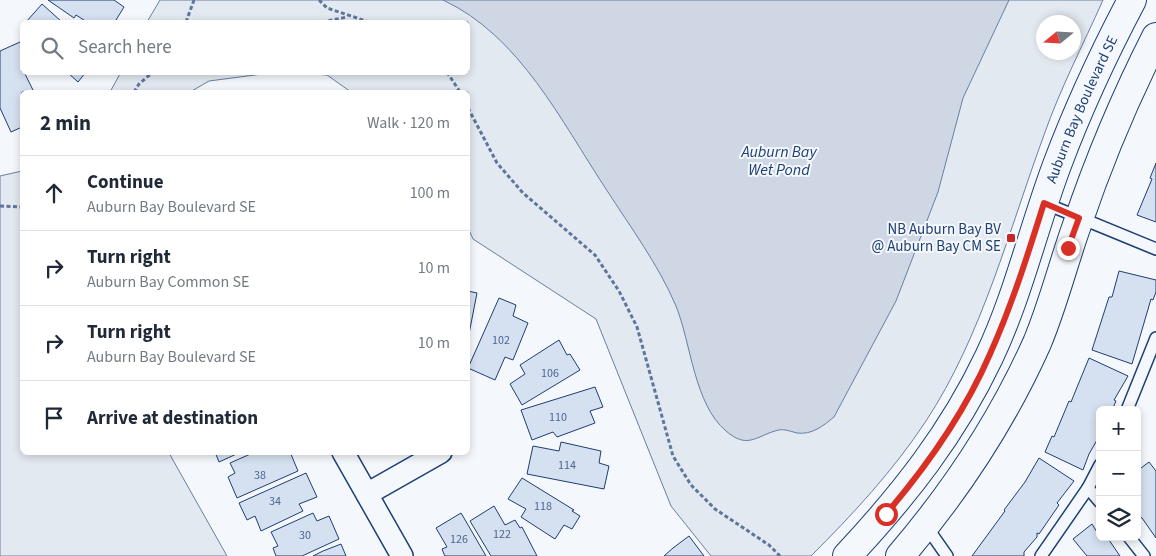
<!DOCTYPE html>
<meta charset="utf-8">
<style>
body{margin:0;font-family:"Source Sans 3",sans-serif;background:#f2f2f3;color:#1f2937}
.controls{position:absolute;right:15px;bottom:15px;display:grid;overflow:hidden;border-radius:8px;box-shadow:0 2px 8px #0003}
.controls button{width:45px;height:45px;display:grid;place-items:center;padding:0;border:0;border-bottom:1px solid #e0e1e3;background:#fff;color:#1f2937;font:25px sans-serif}
.compass{position:absolute;left:1036px;top:15px;width:45px;height:45px;border-radius:50%;background:#fff;box-shadow:0 2px 8px #0003;rotate:252deg}
.stop{position:absolute;width:15px;height:15px;margin:-11px;border:4px solid #d93025;border-radius:50%;background:#fff}
.stop.end{background:#d93025;border-color:#fff;box-shadow:0 1px 5px #0008}
.list{margin:0;padding:0;list-style:none}
h2{display:flex;justify-content:space-between;align-items:center;height:65px;margin:0;padding:0 20px;font-size:21px}
h2 small{font-size:16px;font-weight:400;color:#747a83}
.list li{display:grid;grid-template-columns:32px 1fr auto;gap:15px;align-items:center;box-sizing:border-box;height:75px;padding:0 20px;border-top:1px solid #e0e1e3}
.list b{display:block;font-size:19px;white-space:nowrap}
.list p{margin:0;font-size:16px;white-space:nowrap;color:#747a83}
.list em{font-size:16px;font-style:normal;color:#747a83}
.icon{flex:none;width:28px;height:28px;fill:none;stroke:currentColor;stroke-width:2;stroke-linecap:round;stroke-linejoin:round}
.map{position:relative;flex:none;width:1156px;height:556px;overflow:hidden}
.search{position:absolute;background:#fff;box-shadow:0 2px 8px #0003;left:20px;top:20px;width:450px;height:55px;display:flex;align-items:center;gap:12px;box-sizing:border-box;padding:0 18px;border-radius:8px;color:#747a83;font-size:19px}
.panel{position:absolute;background:#fff;box-shadow:0 2px 8px #0003;left:20px;top:90px;width:450px;height:365px;border-radius:8px}
.map>svg:first-child{display:block}
.green{fill:#e3e9f0;stroke:#687fa3;fill-rule:evenodd}
.water{fill:#cfd7e4;stroke:#687fa3}
.building{fill:#d5e0f0;stroke:#1d3f73}
.lines{fill:none;stroke-linecap:round;stroke-linejoin:round}
.service-casing{stroke:#1d3f73;stroke-width:14}
.minor-casing{stroke:#1d3f73;stroke-width:24}
.tertiary-casing{stroke:#1d3f73;stroke-width:30}
.path{stroke:#5e769c;stroke-width:3;stroke-dasharray:4 2.5;stroke-linecap:butt}
.service{stroke:#f4f7fb;stroke-width:11}
.minor{stroke:#f4f7fb;stroke-width:21}
.tertiary{stroke:#f4f7fb;stroke-width:28}
.route{stroke:#d93025;stroke-width:6}
.poi-dot{fill:#c62828;stroke:#f4f7fb;stroke-width:2}
.labels{text-anchor:middle;stroke-width:4;stroke-linejoin:round;paint-order:stroke}
.number-label{font-size:12px;fill:#4b6792}
.street-label{font-size:15px;fill:#1d3f73;stroke:#f4f7fb}
.poi-label{font-size:15px;fill:#1d3f73;stroke:#f4f7fb;text-anchor:end}
.water-label{font-size:16px;font-style:italic;fill:#1d3f73;stroke:#f4f7fb}
</style>
<div class="map">
<svg width="1156" height="556" viewBox="0 0 1156 556">
<rect width="100%" height="100%" fill="#f4f7fb"/>
<g class="green">
<path d="M160,0H1103C1083,45 1060,89 1044,135C1009,230 982,336 926,421C893,471 853,514 811,556H711L671,506L596,319L473,239L468,228V92H351L327,75L302,73L468,72V22H147ZM1044,22H1074V52H1044Z"/>
<polygon points="121,72 270,72 270,73 209,81 190,92 110,92"/>
<polygon points="22,171 22,452 169,453 227,556 0,556 0,176"/>
</g>
<path class="water" d="M443,0H1009L963,98L938,192L896,301L834,417C823,426 812,435 797,433C789,431 783,428 775,431C755,437 747,449 726,431C694,404 691,343 676,306C658,264 631,228 606,189C561,121 520,36 443,0Z"/>
<g class="building">
<polygon points="48,0 114,0 124,7 116,20 120,22 87,22 76,15 74,18"/>
<polygon points="42,4 62,22 26,22"/>
<polygon points="20,42 22,48 22,72 29,72 25,74 34,92 22,92 22,127 11,132 0,108 0,51"/>
<polygon points="67,72 86,72 78,82"/>
<polygon points="1156,163 1156,222 1137,215 1152,179 1150,178"/>
<polygon points="1119,271 1156,280 1156,292 1153,300 1151,299 1132,364 1092,350 1109,297 1112,297"/>
<polygon points="468,291 477,293 468,339"/>
<polygon points="499,298 516,305 513,316 528,323 513,360 505,357 495,380 468,368"/>
<polygon points="559,340 567,355 570,354 580,370 522,405 510,384 525,374 520,365"/>
<polygon points="1089,358 1128,376 1114,400 1116,401 1112,410 1100,410 1100,435 1089,454 1083,470 1045,452 1052,436 1054,437 1069,401 1071,402"/>
<polygon points="595,387 603,407 590,411 595,423 557,437 553,432 532,440 521,410"/>
<polygon points="561,442 601,451 599,463 609,466 604,489 527,474 533,446 559,451"/>
<polygon points="215,452 241,452 219,462"/>
<polygon points="255,452 290,452 298,471 237,498 228,477 235,473 230,463"/>
<polygon points="1039,458 1074,481 1057,503 1059,505 1039,534 1037,533 1037,537 1024,552 1024,556 972,556 1005,511 1004,510 1025,482"/>
<polygon points="1149,462 1156,471 1156,538 1142,518 1137,515 1137,471"/>
<polygon points="306,473 317,497 299,504 303,511 261,531 255,516 247,520 239,503"/>
<polygon points="522,478 574,510 572,511 580,516 572,529 564,525 555,539 521,517 526,509 508,499"/>
<polygon points="494,506 505,525 515,520 520,528 522,527 537,556 491,556 470,521"/>
<polygon points="313,513 317,521 329,516 339,539 302,556 276,556 273,548 278,546 271,532"/>
<polygon points="461,513 464,518 486,556 445,556 444,554 442,549 447,547 436,528"/>
<polygon points="1092,524 1100,537 1109,540 1120,556 1087,556 1073,539"/>
<polygon points="689,536 704,556 664,556 673,548"/>
<polygon points="341,544 346,556 313,556 323,551"/>
</g>
<g class="lines">
<g class="service-casing">
<g id="service">
<polyline points="1044,203 1156,249"/>
<polyline points="1127,410 1156,338"/>
<polyline points="1100,465 1088,488 1100,502"/>
<polyline points="926,526 947,556"/>
<polyline points="1129,537 1144,556"/>
<polyline points="1041,556 1088,488"/>
</g>
</g>
<g class="minor-casing">
<g id="minor">
<polyline points="343,452 402,556"/>
<polyline points="367,494 441,452"/>
</g>
</g>
<g class="tertiary-casing">
<g id="tertiary">
<path id="s1" d="M847,556C904,495 953,433 989,357C1018,296 1033,229 1057,165C1078,109 1104,53 1132,0"/>
<path d="M900,556C955,492 1002,421 1037,343C1053,305 1063,264 1077,225C1099,160 1125,98 1156,37"/>
</g>
</g>
<g class="path">
<polyline points="319,0 327,8 369,22"/>
<polyline points="186,22 194,0"/>
<polyline points="322,22 347,17"/>
<polyline points="447,72 460,92"/>
<polyline points="134,92 139,84 153,72"/>
<polyline points="468,108 497,163 523,193 595,255 619,291 637,327 673,456 691,485 715,509 769,545 780,556"/>
<polyline points="0,206 22,207"/>
</g>
<use href="#service" class="service"/>
<use href="#minor" class="minor"/>
<use href="#tertiary" class="tertiary"/>
</g>
<g class="lines">
<path class="route" d="M886,514C927,466 965,412 990,354C1012,305 1028,254 1044,203L1079,218L1068,248"/>
</g>
<rect class="poi-dot" x="1006" y="233" width="10" height="10" rx="2.5"/>
<g class="labels">
<g class="number-label">
<text x="501" y="344">102</text>
<text x="550" y="377">106</text>
<text x="558" y="421">110</text>
<text x="567" y="469">114</text>
<text x="260" y="479">38</text>
<text x="275" y="505">34</text>
<text x="543" y="510">118</text>
<text x="502" y="538">122</text>
<text x="305" y="539">30</text>
<text x="459" y="543">126</text>
</g>
<g class="street-label">
<text dy="5" stroke="none"><textPath href="#s1" startOffset="510">Auburn Bay Boulevard SE</textPath></text>
</g>
<g class="poi-label">
<text x="1001" y="234">NB Auburn Bay BV<tspan x="1001" dy="17">@ Auburn Bay CM SE</tspan></text>
</g>
<g class="water-label">
<text x="779" y="157">Auburn Bay<tspan x="779" dy="18">Wet Pond</tspan></text>
</g>
</g>
</svg>
<div class="controls">
<button>+</button>
<button>−</button>
<button><svg class="icon" aria-label="layers" viewBox="0 0 24 24"><path d="M12 4l9 5-9 5-9-5zM3 14l9 5 9-5"/></svg></button>
</div>
<svg class="compass" viewBox="-18 -18 36 36"><path d="M0-13l5 13h-10z" fill="#e53935"/><path d="M0 13l5-13h-10z" fill="#747a83"/></svg>
<div class="stop" style="left:886px;top:514px"></div>
<div class="stop end" style="left:1068px;top:248px"></div>
<div class="search"><svg class="icon" aria-label="search" viewBox="0 0 24 24"><circle cx="10" cy="10" r="6"/><path d="M15 15l6 6"/></svg>Search here</div>
<section class="panel">
<h2>2 min<small>Walk · 120 m</small></h2>
<ul class="list">
<li><svg class="icon" aria-label="ahead" viewBox="0 0 24 24"><path d="M12 20V5M6 11l6-6 6 6"/></svg><div><b>Continue</b><p>Auburn Bay Boulevard SE</p></div><em>100 m</em></li>
<li><svg class="icon" aria-label="right" viewBox="0 0 24 24"><path d="M7 20v-9h11M14 6l5 5-5 5"/></svg><div><b>Turn right</b><p>Auburn Bay Common SE</p></div><em>10 m</em></li>
<li><svg class="icon" aria-label="right" viewBox="0 0 24 24"><path d="M7 20v-9h11M14 6l5 5-5 5"/></svg><div><b>Turn right</b><p>Auburn Bay Boulevard SE</p></div><em>10 m</em></li>
<li><svg class="icon" aria-label="arrive" viewBox="0 0 24 24"><path d="M6 21V4h12l-3 4 3 4H6"/></svg><div><b>Arrive at destination</b></div></li>
</ul>
</section>
</div>
